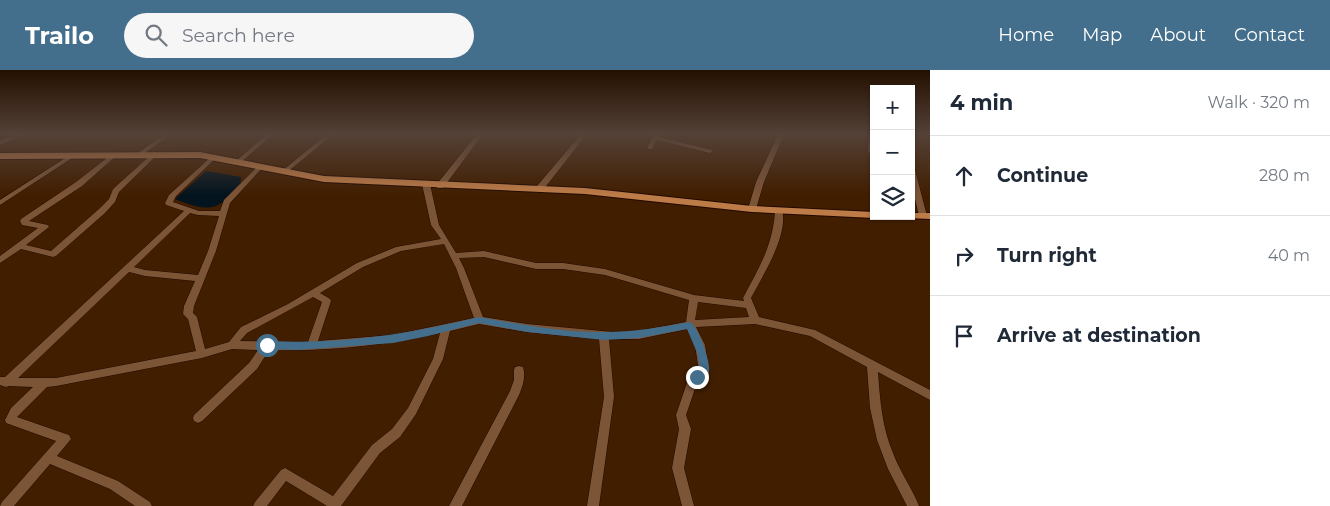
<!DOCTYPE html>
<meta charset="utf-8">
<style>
body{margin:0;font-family:Montserrat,sans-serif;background:#f6f6f7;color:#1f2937}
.controls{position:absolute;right:15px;top:15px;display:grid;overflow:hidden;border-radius:0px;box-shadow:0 1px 4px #0004}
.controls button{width:45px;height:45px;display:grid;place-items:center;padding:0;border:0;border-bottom:1px solid #e0e1e3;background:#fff;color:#1f2937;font:25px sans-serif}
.stop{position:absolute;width:15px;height:15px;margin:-11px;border:4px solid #436e8c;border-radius:50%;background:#fff}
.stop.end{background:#436e8c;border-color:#fff;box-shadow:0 1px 5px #0008}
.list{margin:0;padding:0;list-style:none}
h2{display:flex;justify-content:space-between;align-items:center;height:65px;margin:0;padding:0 20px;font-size:21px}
h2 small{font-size:16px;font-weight:400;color:#747a83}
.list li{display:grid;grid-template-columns:32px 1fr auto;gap:15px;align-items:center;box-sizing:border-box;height:80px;padding:0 20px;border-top:1px solid #e0e1e3}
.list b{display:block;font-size:19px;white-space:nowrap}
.list em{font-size:16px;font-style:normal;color:#747a83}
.icon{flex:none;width:28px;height:28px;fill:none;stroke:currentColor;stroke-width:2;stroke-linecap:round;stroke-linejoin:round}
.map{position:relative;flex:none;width:930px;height:436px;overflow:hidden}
header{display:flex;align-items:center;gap:30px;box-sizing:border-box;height:70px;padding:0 25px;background:#436e8c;color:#fff}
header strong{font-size:24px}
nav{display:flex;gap:28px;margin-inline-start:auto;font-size:18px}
.search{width:350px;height:45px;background:#f6f6f7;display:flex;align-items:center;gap:12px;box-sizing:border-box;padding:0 18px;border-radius:28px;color:#747a83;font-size:19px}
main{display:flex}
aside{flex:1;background:#fff}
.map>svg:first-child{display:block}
.water{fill:#03141e}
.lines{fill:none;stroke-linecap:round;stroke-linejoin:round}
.minor-casing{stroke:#220900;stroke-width:1}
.tertiary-casing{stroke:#220900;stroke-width:1}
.primary-casing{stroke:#220900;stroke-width:2}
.minor{fill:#7c5436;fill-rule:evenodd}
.tertiary{fill:#7c5436;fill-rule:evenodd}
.primary{fill:#bd7b47;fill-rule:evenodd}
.route{fill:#436e8c}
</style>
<header>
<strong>Trailo</strong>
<div class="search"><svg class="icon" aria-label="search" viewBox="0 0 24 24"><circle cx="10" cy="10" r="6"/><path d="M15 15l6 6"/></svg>Search here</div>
<nav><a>Home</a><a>Map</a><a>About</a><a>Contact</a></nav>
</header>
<main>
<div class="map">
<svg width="930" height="436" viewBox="0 0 930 436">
<rect width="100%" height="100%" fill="#411e00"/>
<path class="water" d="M206,101L241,107V112C219,143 208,142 175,129Z"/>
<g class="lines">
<g class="minor-casing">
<g id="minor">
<polygon points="165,64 172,64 142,85 138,85 138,83"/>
<polygon points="267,64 274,64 240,93 236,93 236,91"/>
<polygon points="327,64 334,64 286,103 282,103 282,101"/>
<polygon points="477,64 483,64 443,118 437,118 437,114"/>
<polygon points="581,64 587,64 543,120 537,120 537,116"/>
<polygon points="654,64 660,64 659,67 712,80 713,81 710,83 657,70 652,79 648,79 647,78"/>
<polygon points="778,64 784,64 764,112 756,139 755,141 749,141 748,139 756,112"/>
<polygon points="868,64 874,64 874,86 868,82"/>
<polygon points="911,64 918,64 911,66"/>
<polygon points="155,82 157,83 157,85 119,122 115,132 105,143 56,186 53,187 21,179 0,193 0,186 38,158 22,155 20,151 21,149 76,112 112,84 116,84 117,85 82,116 29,151 48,155 49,157 26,175 51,181 99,139 109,129 113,119 153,83"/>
<polygon points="70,85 73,87 72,88 0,135 0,130"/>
<path d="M214,85L216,86V88L176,126L173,132L199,141H220L224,130L258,96L260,95L263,97L230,133L216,181L194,236L193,243L197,247L205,279L229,272L241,257L288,234L357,193L396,177L441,169L431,155L422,114L426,112L430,114L439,155L456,183L484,181L536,193H563L605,199L694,225L744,231L743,228C759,198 773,175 775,141L779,139H782C789,165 763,205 751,228L759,247L815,260L930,320V330L878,302C880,330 882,357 893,383C900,402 912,418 919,436H907L888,399L877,370L870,338L867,297L810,266L755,254L696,257L705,275L709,302L706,309L697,313L686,345L691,359L684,398L694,436H682L672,398L679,359L676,345L689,307L699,302L695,275L687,259L639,269H609L614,327L599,436H587L604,327L599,269L527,262L479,254L450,261L443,289L416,344L400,367L380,383L341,436H327L286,411L267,436H253L255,432L281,400L285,398L333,426L372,375L392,359L408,338L433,289L440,263C384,275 326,282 269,280L257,299L202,351L198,353L194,351L193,348L194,345L249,293L258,280L232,279L202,288L56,316L47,317L17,347L69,365L71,369L57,386L118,411L150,432L152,436H135L110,419L50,394L14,436H0L2,432L56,371L6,353L5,350L11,338L33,317L9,316L6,317L0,315V307H5L184,141L166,135L165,133L169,125L212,86ZM190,143L198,145L219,146L208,181L198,205L145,200L134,197ZM444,174L456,198L474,248L393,265L318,271L331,231L330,229L320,223L363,197L401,181ZM484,187L536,199H563L605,205L689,230L686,252L639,261L613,262L527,254L483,247L464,198L459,188ZM129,202L145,206L195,211L184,236L183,244L188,249L196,281L56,308H18ZM313,227L322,232L308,272L240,271L247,263ZM698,232L746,238L749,247L695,250Z"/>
<polygon points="911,94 914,96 927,146 923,148 919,146 911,112"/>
<path d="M519,296L523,297C526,306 523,316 519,325L462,436H449L510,321L514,310V300L515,297Z"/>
</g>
</g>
<g class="tertiary-casing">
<polygon id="tertiary" points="16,64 26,64 0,75 0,70"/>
</g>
<g class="primary-casing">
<g id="primary">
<polygon points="200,82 324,106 585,118 752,136 874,142 874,146 879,146 874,148 752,142 585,124 324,112 200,88 0,89 0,83"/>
<polygon points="911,143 930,143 930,149 907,148 906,146 911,146"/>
</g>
</g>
<use href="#minor" class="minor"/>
<use href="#tertiary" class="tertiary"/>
<use href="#primary" class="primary"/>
</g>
<linearGradient id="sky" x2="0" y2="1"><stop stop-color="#241000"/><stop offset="0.51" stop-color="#544137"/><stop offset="1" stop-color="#544137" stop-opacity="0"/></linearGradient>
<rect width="930" height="125" fill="url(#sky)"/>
<path class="route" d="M479,247C520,254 564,263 605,262C634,262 661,257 690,252C698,256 711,292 709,302C709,304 706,308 705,309L693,310V304L700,302L698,285L687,259L639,268L604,270L527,262L479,253L428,266L393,273L297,280L267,279L262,275L267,271C339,275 410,264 479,247Z"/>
</svg>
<div class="controls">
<button>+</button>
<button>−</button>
<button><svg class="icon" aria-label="layers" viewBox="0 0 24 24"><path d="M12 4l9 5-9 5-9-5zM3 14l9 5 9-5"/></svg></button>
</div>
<div class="stop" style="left:267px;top:275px"></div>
<div class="stop end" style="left:697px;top:307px"></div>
</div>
<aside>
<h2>4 min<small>Walk · 320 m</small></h2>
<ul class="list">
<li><svg class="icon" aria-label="ahead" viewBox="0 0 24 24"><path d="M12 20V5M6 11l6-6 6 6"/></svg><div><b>Continue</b></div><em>280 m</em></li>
<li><svg class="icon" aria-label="right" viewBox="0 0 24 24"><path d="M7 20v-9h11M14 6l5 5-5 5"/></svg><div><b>Turn right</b></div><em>40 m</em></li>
<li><svg class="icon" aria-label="arrive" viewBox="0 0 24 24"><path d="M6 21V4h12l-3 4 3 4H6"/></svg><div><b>Arrive at destination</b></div></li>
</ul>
</aside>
</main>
